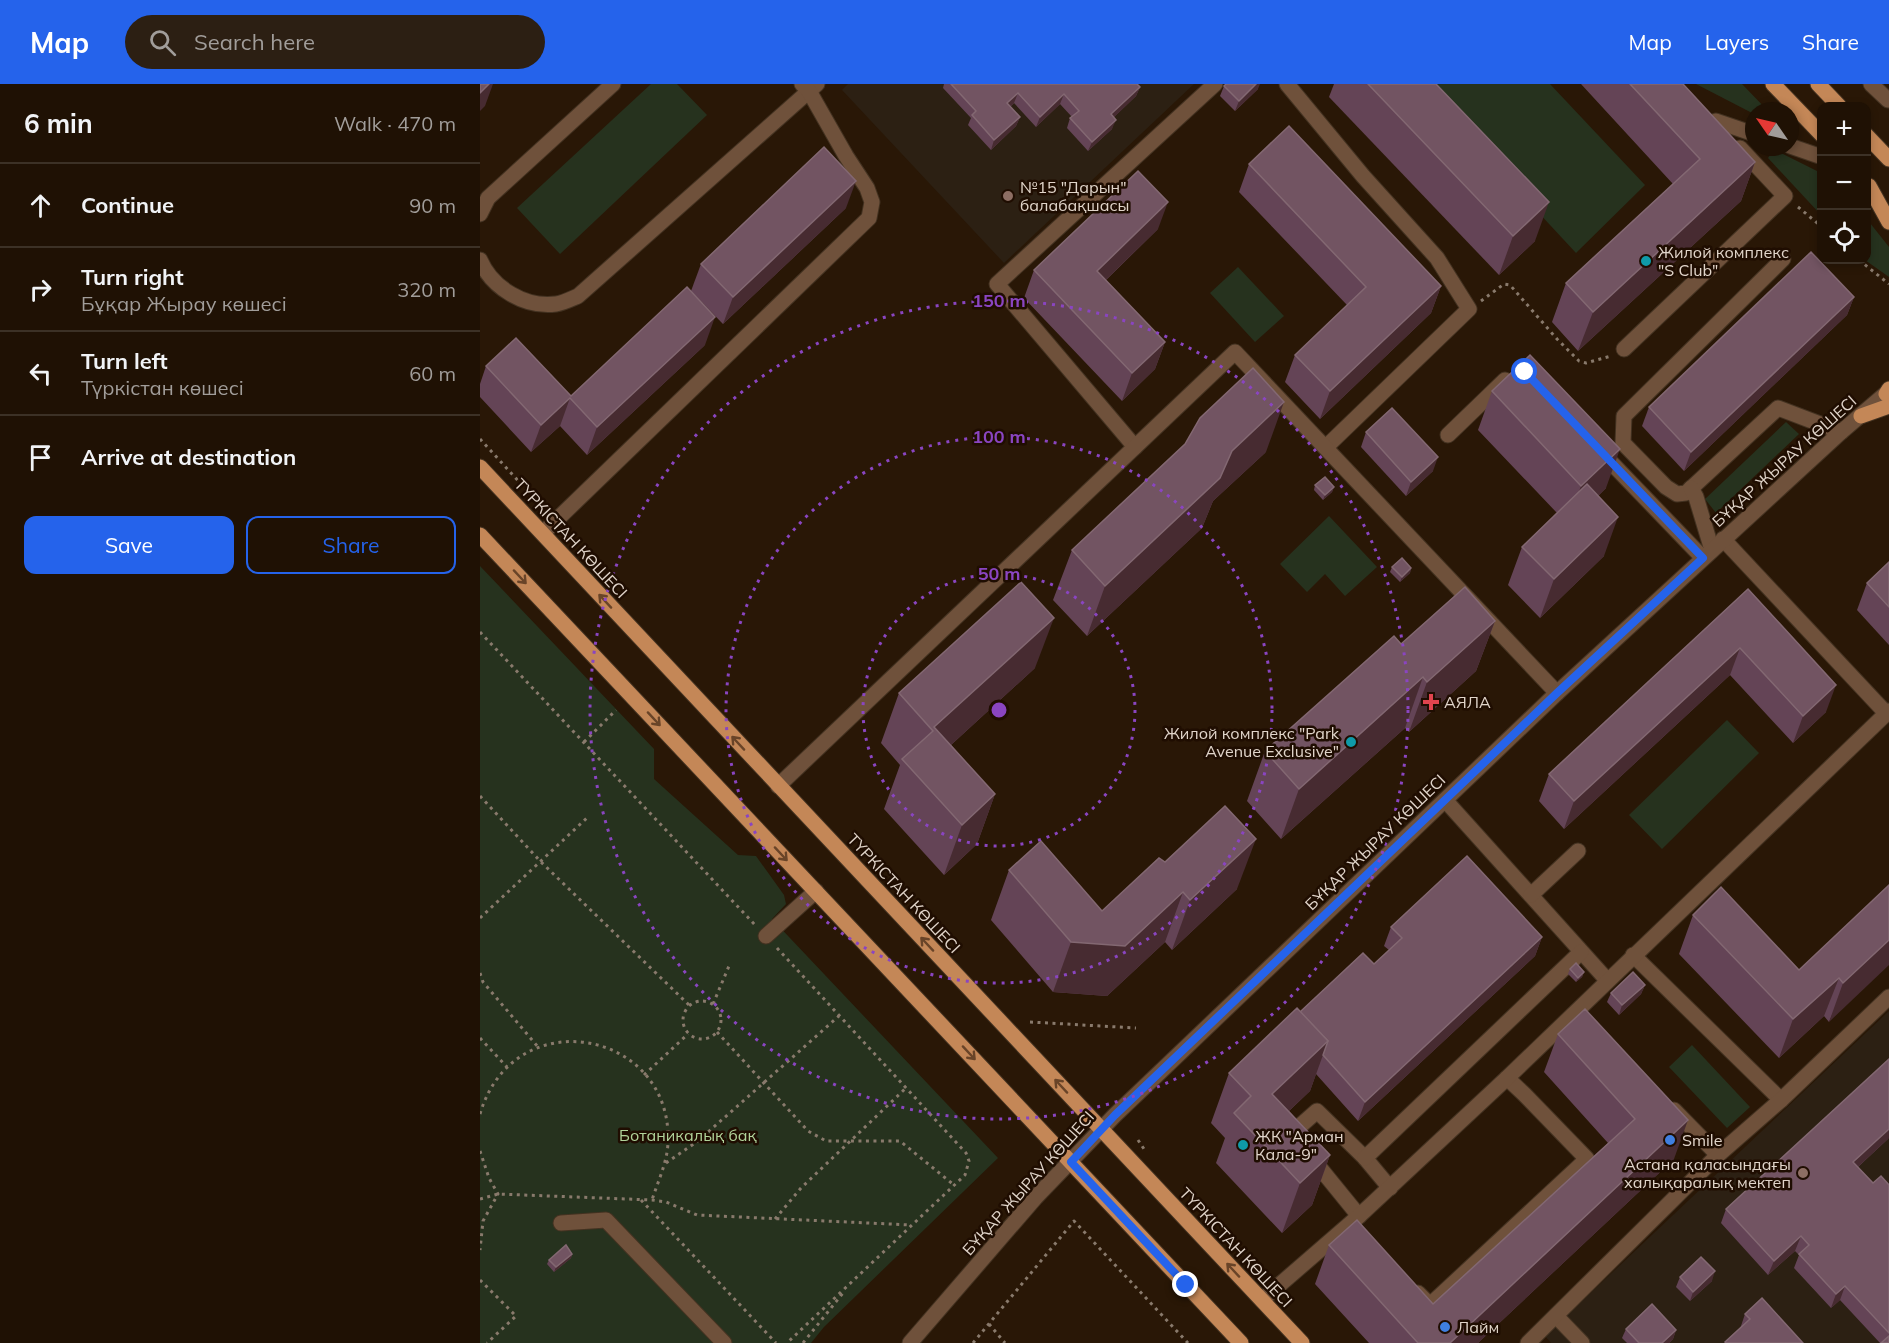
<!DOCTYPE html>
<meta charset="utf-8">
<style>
body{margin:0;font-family:Mulish,sans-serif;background:#2c1f13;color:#f1f3f6}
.controls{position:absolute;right:18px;top:18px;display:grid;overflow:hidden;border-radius:12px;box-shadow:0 3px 9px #0003}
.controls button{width:54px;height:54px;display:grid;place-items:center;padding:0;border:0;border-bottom:2px solid #3c3126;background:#1f1104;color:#f1f3f6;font:30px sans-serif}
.compass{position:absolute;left:1265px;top:18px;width:54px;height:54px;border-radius:50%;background:#1f1104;box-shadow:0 3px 9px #0003;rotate:304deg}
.stop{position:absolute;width:18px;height:18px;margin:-14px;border:4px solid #2563eb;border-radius:50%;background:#fff}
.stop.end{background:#2563eb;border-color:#fff;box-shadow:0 2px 6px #0008}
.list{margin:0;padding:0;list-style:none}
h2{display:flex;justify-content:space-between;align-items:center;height:78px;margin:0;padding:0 24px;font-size:26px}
h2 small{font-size:20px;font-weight:400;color:#a19d9a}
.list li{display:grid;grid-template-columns:39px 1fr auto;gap:18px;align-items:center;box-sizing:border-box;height:84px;padding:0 24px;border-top:2px solid #3c3126}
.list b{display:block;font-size:22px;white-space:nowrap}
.list p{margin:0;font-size:20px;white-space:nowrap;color:#a19d9a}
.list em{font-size:20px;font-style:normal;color:#a19d9a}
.actions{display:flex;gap:12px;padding:18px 24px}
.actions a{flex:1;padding:14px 0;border:2px solid #2563eb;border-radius:12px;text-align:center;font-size:21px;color:#2563eb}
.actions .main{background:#2563eb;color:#fff}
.icon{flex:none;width:33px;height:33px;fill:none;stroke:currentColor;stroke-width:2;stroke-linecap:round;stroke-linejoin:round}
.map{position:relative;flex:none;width:1409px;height:1259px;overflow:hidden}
header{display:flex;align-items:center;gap:36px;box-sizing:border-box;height:84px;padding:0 30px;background:#2563eb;color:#fff}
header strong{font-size:28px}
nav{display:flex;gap:33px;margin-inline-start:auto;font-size:21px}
.search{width:420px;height:54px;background:#2c1f13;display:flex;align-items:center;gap:15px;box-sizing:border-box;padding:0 21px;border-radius:33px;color:#a19d9a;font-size:22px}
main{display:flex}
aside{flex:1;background:#1f1104}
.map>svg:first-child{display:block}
.education{fill:#2c2013}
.green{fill:#26321e}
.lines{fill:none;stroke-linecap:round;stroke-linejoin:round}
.minor-casing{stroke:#433221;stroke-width:17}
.major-casing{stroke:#433221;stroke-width:17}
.path{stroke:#897a6c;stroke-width:3;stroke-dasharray:3 4.5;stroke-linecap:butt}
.minor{stroke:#6f513b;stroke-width:15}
.major{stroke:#c48757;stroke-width:15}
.wall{fill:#644456}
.shaded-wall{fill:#472b31}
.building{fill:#725462;stroke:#836872;stroke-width:1.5}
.oneway{stroke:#694428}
.route{stroke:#2563eb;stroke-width:8}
.ring{fill:none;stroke:#8a45c1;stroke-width:3;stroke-dasharray:3 6}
.education-dot{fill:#8d6e63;stroke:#1f0d01;stroke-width:2}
.culture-dot{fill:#0f9aa8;stroke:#1f0d01;stroke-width:2}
.health-dot{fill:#e0444e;stroke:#1f0d01;stroke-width:2}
.shop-dot{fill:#3f7fe0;stroke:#1f0d01;stroke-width:2}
.labels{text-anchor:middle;stroke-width:5;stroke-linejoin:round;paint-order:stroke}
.poi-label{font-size:16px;fill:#e1d5ca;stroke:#1f0d01;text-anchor:start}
.street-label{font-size:16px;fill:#e1d5ca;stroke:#1f0d01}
.park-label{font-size:16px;fill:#b1d49b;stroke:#1f0d01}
.centre{fill:#8a45c1;stroke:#1f0d01;stroke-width:3}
.ring-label{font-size:18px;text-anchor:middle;font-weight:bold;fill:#8a45c1;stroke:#1f0d01;stroke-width:5;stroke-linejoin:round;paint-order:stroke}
</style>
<header>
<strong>Map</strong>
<div class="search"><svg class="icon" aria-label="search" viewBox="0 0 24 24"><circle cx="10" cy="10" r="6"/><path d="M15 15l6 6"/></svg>Search here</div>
<nav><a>Map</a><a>Layers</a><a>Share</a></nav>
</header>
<main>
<aside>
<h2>6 min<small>Walk · 470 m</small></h2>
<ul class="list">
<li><svg class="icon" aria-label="ahead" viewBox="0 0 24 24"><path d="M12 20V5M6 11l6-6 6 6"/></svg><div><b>Continue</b></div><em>90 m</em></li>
<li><svg class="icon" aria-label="right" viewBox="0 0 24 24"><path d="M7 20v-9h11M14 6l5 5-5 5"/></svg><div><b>Turn right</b><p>Бұқар Жырау көшесі</p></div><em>320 m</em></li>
<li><svg class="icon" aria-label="left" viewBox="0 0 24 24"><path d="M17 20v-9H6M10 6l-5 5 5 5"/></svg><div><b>Turn left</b><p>Түркістан көшесі</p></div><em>60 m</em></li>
<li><svg class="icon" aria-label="arrive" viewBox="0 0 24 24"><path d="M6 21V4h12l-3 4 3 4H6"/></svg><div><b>Arrive at destination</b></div></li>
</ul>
<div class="actions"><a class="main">Save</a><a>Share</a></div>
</aside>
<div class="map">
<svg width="1409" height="1259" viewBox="0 0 1409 1259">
<rect width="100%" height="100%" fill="#291706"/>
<g class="education">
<polygon points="368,0 714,0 524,179 362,6"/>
<polygon points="1409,927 1409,1259 1071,1259 1065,1252"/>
</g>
<g class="green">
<polygon points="171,0 197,0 227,31 80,170 37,124"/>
<polygon points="939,0 1070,0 1165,101 1096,169"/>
<polygon points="1216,0 1262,0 1288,27 1274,27 1274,30"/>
<polygon points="1299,68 1341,89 1341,131 1288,74 1291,69"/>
<polygon points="1387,130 1390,139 1409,163 1409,193 1385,176 1386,176"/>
<polygon points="758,183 804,232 775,258 730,209"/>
<polygon points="1306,338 1319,350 1236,429 1225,415"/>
<polygon points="849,432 897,483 865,512 845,490 827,508 800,480"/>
<polygon points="0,482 174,665 174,695 258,771 276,772 304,811 306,820 292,835 518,1074 344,1243 331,1259 0,1259"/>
<polygon points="1247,636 1279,669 1182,765 1149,731"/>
<polygon points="1212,961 1270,1023 1247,1044 1189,983"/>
</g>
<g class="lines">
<g class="minor-casing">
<g id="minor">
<polyline points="807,0 883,92 957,174 989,225 846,363"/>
<polyline points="1391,0 1408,16"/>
<polyline points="1236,37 1274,50"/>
<polyline points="1310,62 1342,73"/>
<polyline points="0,130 8,114 133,0"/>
<polyline points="1303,175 1144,332 1143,359 1186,403 1197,410 1206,409 1298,324 1361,348"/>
<path d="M0,176C12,204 45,224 76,220C83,219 91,215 98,212L337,0"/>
<polyline points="1144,265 1305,112 1260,64"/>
<polyline points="968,351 1025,296"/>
<polyline points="655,363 517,200 735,0"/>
<polyline points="1121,368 1223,474"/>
<polyline points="1211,404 1216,413 1232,466"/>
<polyline points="63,449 389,134 392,118 387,104 366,72 329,7 322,0"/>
<polyline points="1243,455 1406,629"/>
<polyline points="298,702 755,268 1077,609"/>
<polyline points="965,716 1127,896"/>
<polyline points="1051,811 1098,767"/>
<polyline points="286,852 336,807"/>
<polyline points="1153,871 1301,1016"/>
<polyline points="1194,1026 1238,1071"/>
<polyline points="816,1054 812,1049 837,1027 885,1074 910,1104"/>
<polyline points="831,1073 879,1132"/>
<polyline points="885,1074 1101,868"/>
<polyline points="81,1139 126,1136 244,1259"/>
<polyline points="938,1209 950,1221 1107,1075 1044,1010 1027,994"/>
<polyline points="782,1216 879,1132 1027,994 1409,627"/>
<polyline points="1076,1232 1102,1259"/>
<polyline points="430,1259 556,1113 635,1031 1077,609 1361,348 1409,307"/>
<polyline points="1048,1259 1238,1071 1301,1016 1409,913"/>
</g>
</g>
<g class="major-casing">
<g id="major">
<polyline points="1293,0 1342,51"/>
<polyline points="1338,0 1359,22"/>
<polyline points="1386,51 1409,75"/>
<polyline points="1389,102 1409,138"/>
<polyline points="1406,310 1409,305"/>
<polyline points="1381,332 1409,322"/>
<polyline points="0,383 822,1259"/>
<polyline points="0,451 761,1259"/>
</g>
</g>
<g class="path">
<polyline points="1318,123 1342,143"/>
<polyline points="1379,176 1409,200"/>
<polyline points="1001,217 1024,200 1030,201 1077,255 1099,277 1106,279 1131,272"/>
<polyline points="0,355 53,413"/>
<polyline points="0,548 276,842"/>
<polyline points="104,658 136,626"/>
<polyline points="0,712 60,777 209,921"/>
<polyline points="0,834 109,732"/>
<polyline points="297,864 486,1069 489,1077 485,1091 307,1259"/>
<polyline points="0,889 3,898 58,963"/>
<circle cx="222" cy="936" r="19"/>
<polyline points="233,920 249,882"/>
<polyline points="550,938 656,944"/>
<polyline points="237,948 328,1047 346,1057 420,1057 474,1101"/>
<polyline points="0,954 27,983"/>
<polyline points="164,991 208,950"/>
<path d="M0,1030C34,915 193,946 188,1059C187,1079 178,1097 172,1116"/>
<polyline points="658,1056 664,1065"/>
<polyline points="0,1067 9,1094 18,1110 3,1137 0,1166"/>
<polyline points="186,1079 218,1057 359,932"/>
<polyline points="0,1115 18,1110 172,1116 186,1118 217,1131 431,1141"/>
<polyline points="161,1116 296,1259"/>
<polyline points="295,1135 321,1104 426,1004"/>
<polyline points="0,1196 36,1232 7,1259"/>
<polyline points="509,1240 525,1259"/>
<polyline points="323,1259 363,1209"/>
<polyline points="493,1259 594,1137 708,1259"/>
</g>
<use href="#minor" class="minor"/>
<use href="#major" class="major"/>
</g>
<g class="wall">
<polygon points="464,0 657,0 660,3 656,12 634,33 632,45 608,67 587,44 590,34 592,33 580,20 556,43 534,19 530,23 540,33 536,42 511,66 488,41 491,34 463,4"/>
<polygon points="854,0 956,0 1055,157 1019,191 849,13"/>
<polygon points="1101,0 1203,0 1275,78 1261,117 1098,267 1072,238 1086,199 1193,100"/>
<polygon points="744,2 778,5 755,27 740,12"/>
<polygon points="769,80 961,202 951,229 840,335 805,298 815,271 867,221 759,108"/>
<polygon points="366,124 243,240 211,207 221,180"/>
<polygon points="678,145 626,196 685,258 675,285 642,317 544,214 554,186"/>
<polygon points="1374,213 1367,231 1204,387 1162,342 1169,323"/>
<polygon points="225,261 107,371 80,342 51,368 0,313 0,300 6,282 91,312"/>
<polygon points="1012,307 1126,404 1118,412 1124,472 1060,534 1028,501 1042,463 1077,429 998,346"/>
<polygon points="886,348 953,387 926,412 881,363"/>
<polygon points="786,368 733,417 722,444 607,552 573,516 592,466"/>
<polygon points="835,401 854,403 852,408 843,416 834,406"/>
<polygon points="1409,478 1409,561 1377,526 1387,499"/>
<polygon points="912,483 931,484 930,489 920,498 910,488"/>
<polygon points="1268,505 1346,628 1313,659 1250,591 1084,745 1059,717 1069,690"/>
<polygon points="1015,537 996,587 929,648 925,644 801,755 767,717 785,667 921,560"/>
<polygon points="555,584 471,661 515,710 497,760 464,791 404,725 420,681 401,659 419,609"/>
<polygon points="685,778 757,805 692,866 685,858 627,912 573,908 511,836 529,786 622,827"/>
<polygon points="1409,801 1349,938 1344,932 1299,974 1199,870 1213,831 1319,886"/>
<polygon points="911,843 1062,853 1055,872 878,1037 836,990 830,1007 809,1027 850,1071 832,1121 802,1149 736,1079 745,1054 731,1039 749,989 820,928 894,880 909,866 904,862"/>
<polygon points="1090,885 1104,888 1102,893 1096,898 1088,890"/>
<polygon points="1165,901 1161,910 1139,931 1127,918 1131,909"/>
<polygon points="1078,950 1194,1075 998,1259 889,1259 835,1200 849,1161 953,1220 1128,1059 1064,988"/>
<polygon points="1409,1054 1378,1083 1393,1099 1409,1101 1409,1259 1400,1259 1360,1216 1351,1224 1314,1184 1319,1171 1315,1167 1288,1191 1241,1139 1246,1125"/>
<polygon points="92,1170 91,1174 74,1188 67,1180 69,1176"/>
<polygon points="1200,1193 1232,1197 1210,1217 1196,1203"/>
<polygon points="1265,1230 1323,1259 1245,1259 1260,1245"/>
<polygon points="1146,1245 1196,1246 1193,1255 1189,1259 1147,1259 1142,1254"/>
</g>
<g class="shaded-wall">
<polygon points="9,0 13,0 5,22 0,27 0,9"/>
<polygon points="776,0 780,0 778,5 755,27 759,17"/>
<polygon points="660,3 656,12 627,40 631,30"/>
<polygon points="538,9 534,19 524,29 527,19"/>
<polygon points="584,10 580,20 556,43 560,33"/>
<polygon points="540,33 536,42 511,66 514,56"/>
<polygon points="636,36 632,45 608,67 612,58"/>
<polygon points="1275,78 1261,117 1098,267 1113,228"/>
<polygon points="376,97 366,124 243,240 253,213"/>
<polygon points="688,118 678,145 607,214 617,187"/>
<polygon points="1069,118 1055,157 1019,191 1033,152"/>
<polygon points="961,202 951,229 840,335 850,307"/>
<polygon points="1374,213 1367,231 1204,387 1211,368"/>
<polygon points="235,233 225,261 107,371 117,343"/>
<polygon points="685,258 675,285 642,317 652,289"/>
<polygon points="90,314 80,342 51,368 61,341"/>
<polygon points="804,318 786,368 733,417 722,444 607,552 625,502 752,367"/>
<polygon points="1140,365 1126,404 1087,441 1101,402"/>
<polygon points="958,373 953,387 926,412 931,398"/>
<polygon points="854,403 852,408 843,416 845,411"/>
<polygon points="1138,433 1124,472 1060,534 1074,495"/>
<polygon points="931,484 930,489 920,498 922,493"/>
<polygon points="574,534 555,584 437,692 454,643"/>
<polygon points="1015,537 996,587 929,648 947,598"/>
<polygon points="1260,564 1250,591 1084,745 1094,717"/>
<polygon points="943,593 925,644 801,755 819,705"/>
<polygon points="1356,601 1346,628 1313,659 1323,632"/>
<polygon points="515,710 497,760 464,791 482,741"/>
<polygon points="776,755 757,805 692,866 710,816"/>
<polygon points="703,808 685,858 627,912 573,908 591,858"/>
<polygon points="1062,853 1055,872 878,1037 885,1018"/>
<polygon points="1409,856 1409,881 1349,938 1363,899"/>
<polygon points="1104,888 1102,893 1096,898 1098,894"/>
<polygon points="1359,894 1344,932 1299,974 1313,935"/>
<polygon points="1165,901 1161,910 1139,931 1142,921"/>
<polygon points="848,957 830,1007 779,1055 792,1010"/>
<polygon points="1208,1036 1194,1075 998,1259 970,1259"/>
<polygon points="1409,1045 1409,1054 1368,1092 1373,1078"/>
<polygon points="850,1071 832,1121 802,1149 820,1099"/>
<polygon points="1321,1152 1315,1167 1288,1191 1294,1177"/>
<polygon points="92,1170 91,1174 74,1188 76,1183"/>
<polygon points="1235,1187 1232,1197 1210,1217 1213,1208"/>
<polygon points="1365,1202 1360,1216 1351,1224 1356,1210"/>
<polygon points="1196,1246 1193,1255 1189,1259 1182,1259"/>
</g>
<g class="building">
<polygon points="0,0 9,0 0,9"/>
<polygon points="471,0 657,0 660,3 631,30 636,36 612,58 590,34 599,27 584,10 560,33 538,9 527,19 540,33 514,56 492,31 496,27"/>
<polygon points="746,0 776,0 759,17 744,2"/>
<polygon points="888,0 956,0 1069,118 1033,152"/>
<polygon points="1150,0 1203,0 1275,78 1113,228 1086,199 1220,75"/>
<polygon points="809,42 961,202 850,307 815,271 886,203 769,80"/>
<polygon points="344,63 376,97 253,213 221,180"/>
<polygon points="658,87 688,118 617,187 685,258 652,289 554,186"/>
<polygon points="1331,168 1374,213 1211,368 1169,323"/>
<polygon points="207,203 235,233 117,343 90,314 61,341 6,282 36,254 91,312"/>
<polygon points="1050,271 1140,365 1101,402 1012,307"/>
<polygon points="773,284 804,318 752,367 740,394 625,502 592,466 705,360 720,334"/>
<polygon points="912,324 958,373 931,398 886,348"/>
<polygon points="845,393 854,403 845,411 835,401"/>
<polygon points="1107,400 1138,433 1074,495 1042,463"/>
<polygon points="922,474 931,484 922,493 912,483"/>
<polygon points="1409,478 1409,523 1387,499"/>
<polygon points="541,498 574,534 454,643 515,710 482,741 422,675 453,647 419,609"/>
<polygon points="985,503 1015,537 947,598 943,593 819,705 785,667 914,552 921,560"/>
<polygon points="1268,505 1356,601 1323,632 1260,564 1094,717 1069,690"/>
<polygon points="745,722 776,755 710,816 703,808 645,862 591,858 529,786 561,757 622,827 679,774 685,778"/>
<polygon points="987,772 1062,853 885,1018 843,971 848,957 820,928 883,869 894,880 922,854 911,843"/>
<polygon points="1409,801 1409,856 1363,899 1359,894 1313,935 1213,831 1241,803 1319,886"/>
<polygon points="1096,879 1104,888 1098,894 1090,885"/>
<polygon points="1153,888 1165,901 1142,921 1131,909"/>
<polygon points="817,924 848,957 792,1010 850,1071 820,1099 754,1029 771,1012 749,989"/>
<polygon points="1105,925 1208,1036 970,1259 938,1259 849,1161 877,1136 953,1220 1155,1035 1078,950"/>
<polygon points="1409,975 1409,1045 1373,1078 1393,1099 1401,1092 1409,1101 1409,1249 1365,1202 1356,1210 1319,1170 1329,1161 1321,1152 1294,1177 1246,1125"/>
<polygon points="86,1161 92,1170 76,1183 69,1176"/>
<polygon points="1221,1173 1235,1187 1213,1208 1200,1193"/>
<polygon points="1282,1214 1323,1259 1246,1259 1245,1258 1270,1235 1265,1230"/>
<polygon points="1172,1220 1196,1246 1182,1259 1159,1259 1146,1245"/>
<polygon points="1409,1252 1409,1259 1401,1259"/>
</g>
<defs><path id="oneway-shaft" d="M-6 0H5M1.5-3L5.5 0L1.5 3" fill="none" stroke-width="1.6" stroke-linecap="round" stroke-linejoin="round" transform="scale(1.5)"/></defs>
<g class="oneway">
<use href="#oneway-shaft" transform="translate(40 493) rotate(47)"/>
<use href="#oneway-shaft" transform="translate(125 517) rotate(-133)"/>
<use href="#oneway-shaft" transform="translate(174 635) rotate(47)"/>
<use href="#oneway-shaft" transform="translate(258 659) rotate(-133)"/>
<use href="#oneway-shaft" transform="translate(301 770) rotate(47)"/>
<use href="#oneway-shaft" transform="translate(447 860) rotate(-133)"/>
<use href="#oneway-shaft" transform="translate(489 969) rotate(47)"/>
<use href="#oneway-shaft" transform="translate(581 1002) rotate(-133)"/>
<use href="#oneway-shaft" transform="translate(753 1186) rotate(-133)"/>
</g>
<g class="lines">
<polyline class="route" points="706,1201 591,1078 635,1031 1077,609 1223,474 1045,288"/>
</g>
<g class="ring">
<circle cx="519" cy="626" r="136"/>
<circle cx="519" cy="626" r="273"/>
<circle cx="519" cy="626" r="409"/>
</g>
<g class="education-dot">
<circle cx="528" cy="112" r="6"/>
<circle cx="1323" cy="1089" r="6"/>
</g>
<g class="culture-dot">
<circle cx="1166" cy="177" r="6"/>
<circle cx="871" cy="658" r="6"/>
<circle cx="763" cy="1061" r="6"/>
</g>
<path class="health-dot" d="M948 609h6v6h6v6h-6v6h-6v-6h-6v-6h6z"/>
<g class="shop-dot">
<circle cx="1190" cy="1056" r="6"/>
<circle cx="965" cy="1243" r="6"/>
</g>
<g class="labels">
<g class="poi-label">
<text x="540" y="109">№15 "Дарын"<tspan x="540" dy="18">балабақшасы</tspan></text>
<text x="1178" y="174">Жилой комплекс<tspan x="1178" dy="18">"S Club"</tspan></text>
<text x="964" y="624">АЯЛА</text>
<text x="859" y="655" text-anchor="end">Жилой комплекс "Park<tspan x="859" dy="18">Avenue Exclusive"</tspan></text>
<text x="775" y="1058">ЖК "Арман<tspan x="775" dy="18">Кала-9"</tspan></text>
<text x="1202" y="1062">Smile</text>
<text x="1311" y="1086" text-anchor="end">Астана қаласындағы<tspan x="1311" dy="18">халықаралық мектеп</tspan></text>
<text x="977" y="1249">Лайм</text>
</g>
<g class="street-label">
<text transform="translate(1304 377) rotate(-42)" y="6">БҰҚАР ЖЫРАУ КӨШЕСІ</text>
<text transform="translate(91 454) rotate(47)" y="6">ТҮРКІСТАН КӨШЕСІ</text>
<text transform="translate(895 758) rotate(-44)" y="6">БҰҚАР ЖЫРАУ КӨШЕСІ</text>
<text transform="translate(424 809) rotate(47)" y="6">ТҮРКІСТАН КӨШЕСІ</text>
<text transform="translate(548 1099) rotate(-48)" y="6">БҰҚАР ЖЫРАУ КӨШЕСІ</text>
<text transform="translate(756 1163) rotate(47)" y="6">ТҮРКІСТАН КӨШЕСІ</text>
</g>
<g class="park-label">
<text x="208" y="1057">Ботаникалық бақ</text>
</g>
</g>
<circle cx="519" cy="626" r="9" class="centre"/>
<g class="ring-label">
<text x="519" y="223">150 m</text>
<text x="519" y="359">100 m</text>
<text x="519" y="496">50 m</text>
</g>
</svg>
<div class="controls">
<button>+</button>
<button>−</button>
<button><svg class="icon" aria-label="locate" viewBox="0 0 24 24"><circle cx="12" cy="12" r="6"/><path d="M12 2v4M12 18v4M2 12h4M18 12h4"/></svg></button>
</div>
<svg class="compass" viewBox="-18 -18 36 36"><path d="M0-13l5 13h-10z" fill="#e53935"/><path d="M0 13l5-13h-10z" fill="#a19d9a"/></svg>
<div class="stop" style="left:1045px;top:288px"></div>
<div class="stop end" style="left:706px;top:1201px"></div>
</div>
</main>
